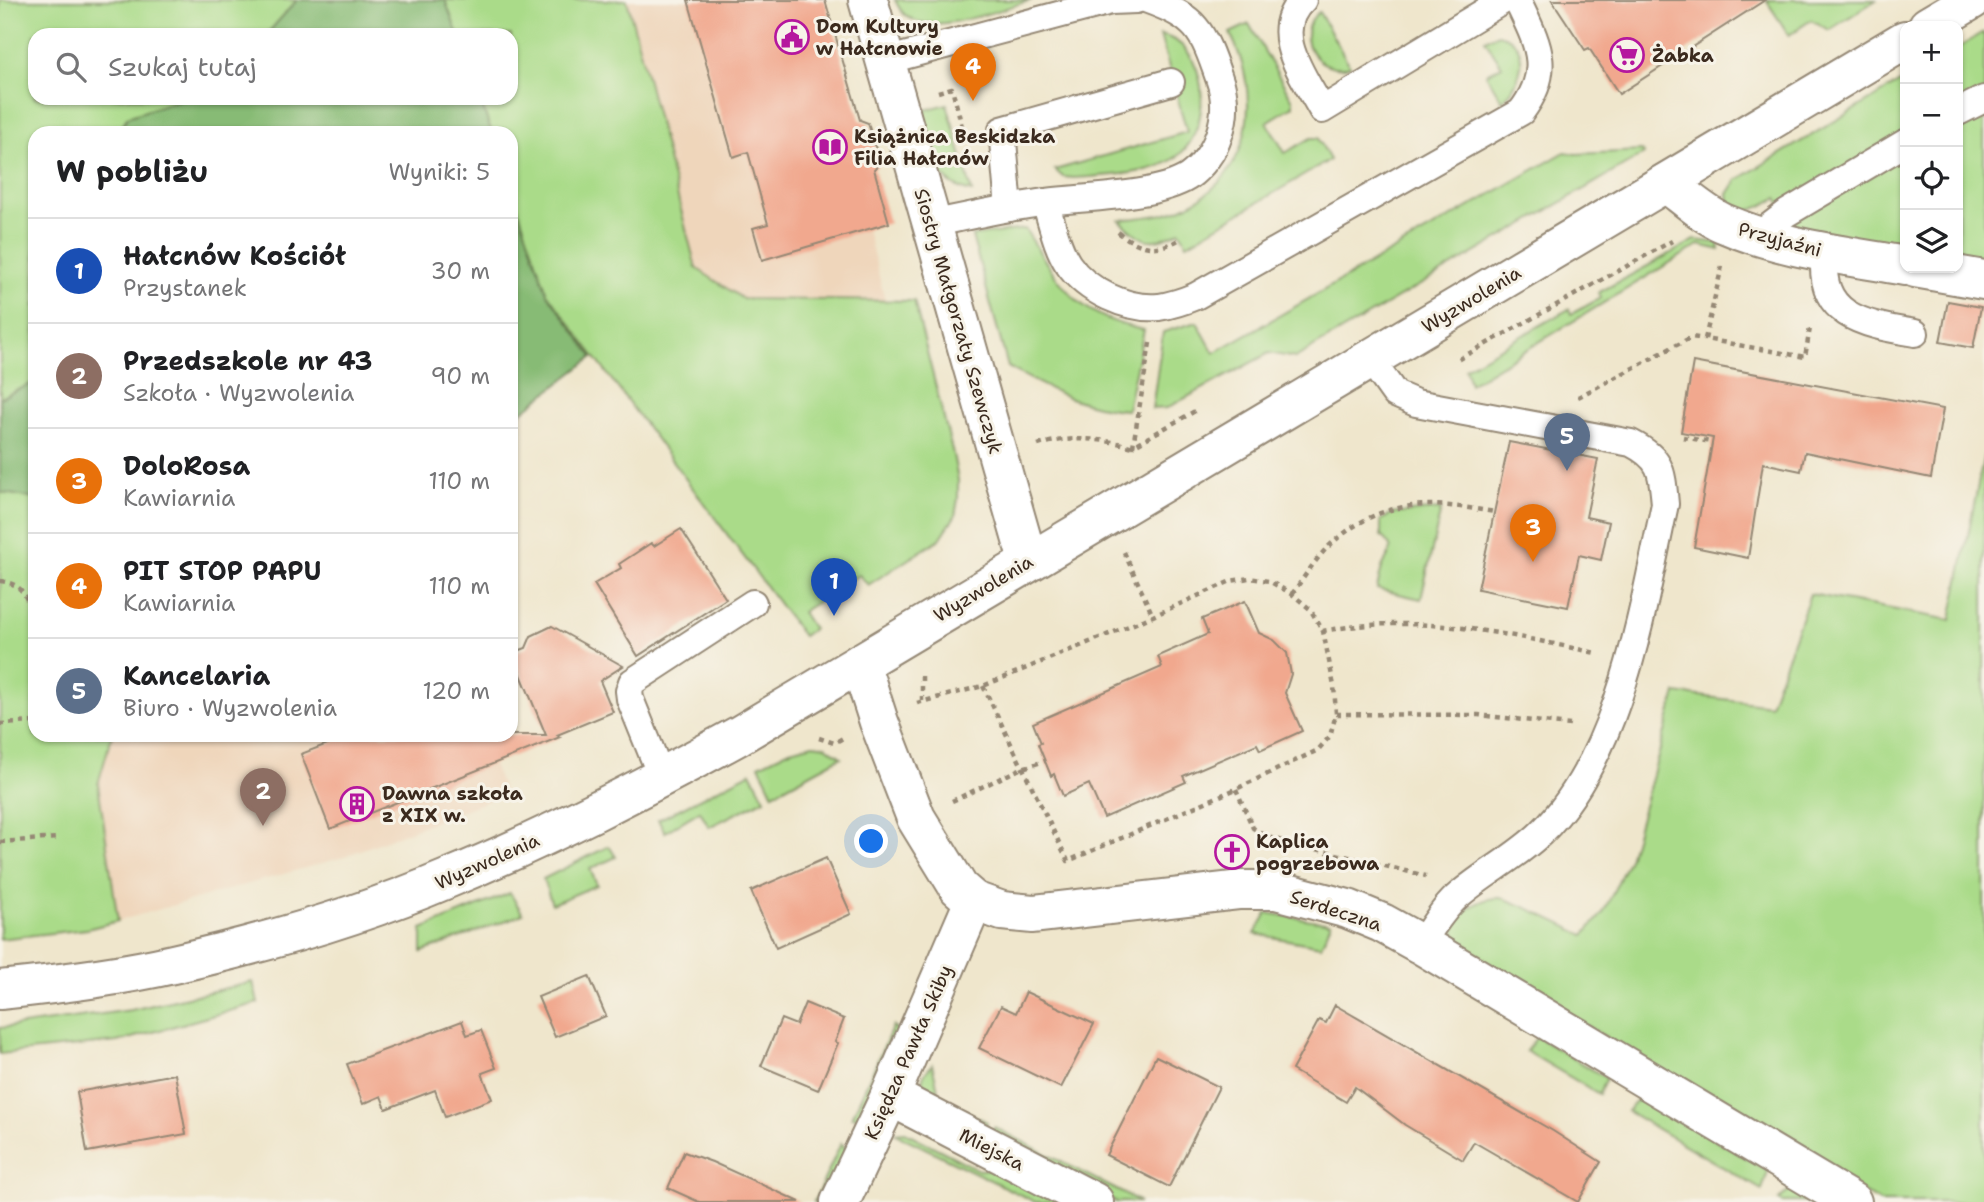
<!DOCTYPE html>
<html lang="pl">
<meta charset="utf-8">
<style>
body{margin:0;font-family:"Shantell Sans",sans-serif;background:#f6f6f6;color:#202124}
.controls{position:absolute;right:21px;top:21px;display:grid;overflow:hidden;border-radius:14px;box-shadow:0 2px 5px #0004}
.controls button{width:63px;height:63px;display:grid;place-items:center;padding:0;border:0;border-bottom:2px solid #e0e0e0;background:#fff;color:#202124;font:35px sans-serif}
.you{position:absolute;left:872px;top:842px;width:24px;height:24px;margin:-18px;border:5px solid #fff;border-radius:50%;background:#1a73e8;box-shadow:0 0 0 10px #1a73e833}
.badge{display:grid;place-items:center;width:46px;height:46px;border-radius:50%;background:#1a73e8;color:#fff;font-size:23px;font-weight:700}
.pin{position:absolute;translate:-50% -58px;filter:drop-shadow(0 2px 4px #0008)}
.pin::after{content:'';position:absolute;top:37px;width:24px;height:21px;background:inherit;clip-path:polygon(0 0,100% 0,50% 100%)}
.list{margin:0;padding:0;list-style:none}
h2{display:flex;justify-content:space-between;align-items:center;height:91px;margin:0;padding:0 28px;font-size:30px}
h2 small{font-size:23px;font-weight:400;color:#757577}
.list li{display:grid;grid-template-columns:46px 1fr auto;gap:21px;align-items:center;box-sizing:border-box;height:105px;padding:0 28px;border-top:2px solid #e0e0e0}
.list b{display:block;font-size:26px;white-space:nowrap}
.list p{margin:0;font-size:23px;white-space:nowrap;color:#757577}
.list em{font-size:23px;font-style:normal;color:#757577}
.icon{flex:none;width:38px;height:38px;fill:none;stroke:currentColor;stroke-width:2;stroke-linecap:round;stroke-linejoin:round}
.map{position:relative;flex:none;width:1984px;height:1202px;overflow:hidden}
.search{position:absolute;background:#fff;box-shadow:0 2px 5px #0004;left:28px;top:28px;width:490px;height:77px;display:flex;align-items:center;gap:18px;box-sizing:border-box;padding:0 24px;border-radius:21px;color:#757577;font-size:26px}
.panel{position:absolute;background:#fff;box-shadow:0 2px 5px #0004;left:28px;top:126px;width:490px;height:616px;border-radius:21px}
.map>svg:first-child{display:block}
.built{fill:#efd6bb}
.green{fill:#aadb89;stroke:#728254;stroke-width:2}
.forest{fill:#87bb75;stroke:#61724a;stroke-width:2}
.building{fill:#f1a88e}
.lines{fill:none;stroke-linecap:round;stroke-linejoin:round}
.service-casing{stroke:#958875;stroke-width:30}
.minor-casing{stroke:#958875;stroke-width:42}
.tertiary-casing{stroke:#958875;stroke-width:42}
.path{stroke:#958875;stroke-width:4.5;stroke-dasharray:5 5;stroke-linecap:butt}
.service{stroke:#fff;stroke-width:26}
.minor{stroke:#fff;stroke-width:38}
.tertiary{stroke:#fff;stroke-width:38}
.labels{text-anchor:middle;stroke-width:6;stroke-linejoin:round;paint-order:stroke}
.poi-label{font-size:19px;font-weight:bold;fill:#3b2a1e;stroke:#f7f3e8;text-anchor:start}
.street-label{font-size:19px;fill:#3b2a1e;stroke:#f7f3e8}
</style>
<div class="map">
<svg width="1984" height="1202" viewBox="0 0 1984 1202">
<rect width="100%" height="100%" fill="#f7f3e8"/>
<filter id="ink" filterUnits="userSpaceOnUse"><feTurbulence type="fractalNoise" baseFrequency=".0143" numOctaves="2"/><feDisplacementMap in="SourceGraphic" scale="14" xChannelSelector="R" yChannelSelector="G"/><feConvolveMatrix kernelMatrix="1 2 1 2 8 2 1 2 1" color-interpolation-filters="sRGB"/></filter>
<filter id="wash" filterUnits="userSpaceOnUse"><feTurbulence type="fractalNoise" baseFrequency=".00686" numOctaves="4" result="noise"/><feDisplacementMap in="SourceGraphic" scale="28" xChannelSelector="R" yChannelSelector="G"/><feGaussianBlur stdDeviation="1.57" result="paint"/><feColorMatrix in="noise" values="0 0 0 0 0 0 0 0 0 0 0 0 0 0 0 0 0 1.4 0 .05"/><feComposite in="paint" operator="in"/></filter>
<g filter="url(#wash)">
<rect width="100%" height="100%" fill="#efe6cc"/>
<g class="built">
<polygon points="445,0 825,0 860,120 868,123 880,163 874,169 889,223 867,230 925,453 765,584 593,357 511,189 511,133 492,133 479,98 511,98 511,35 458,35"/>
<polygon points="112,735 481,735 505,794 340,858 118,921 98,784"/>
</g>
<g class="green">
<polygon points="0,0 297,0 266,35 35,35 35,98 185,98 127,117 119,133 35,133 35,382 0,398"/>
<polygon points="445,0 627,0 696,268 743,299 914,301 953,454 958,480 958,499 955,516 940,539 868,585 859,575 802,612 813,629 803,636 547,293 511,189 511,133 492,133 479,98 511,98 511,35 458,35"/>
<path d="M895,0H1032C1002,8 930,39 904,14C900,10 897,4 895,0Z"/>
<polygon points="1766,0 1876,0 1829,30 1811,20 1789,35"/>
<path d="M1319,12L1350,66C1314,75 1292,33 1319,12Z"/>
<path d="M1249,24L1293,101V106L1267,122L1285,153L1311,138H1318L1330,160L1187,244L1180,231C1152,246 1142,243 1120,220C1143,217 1168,216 1188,205C1255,171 1261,94 1230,33Z"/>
<polygon points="1984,32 1984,265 1958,260 1958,48"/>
<path d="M1498,34C1533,41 1523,83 1502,101L1486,74L1502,66L1485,40Z"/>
<path d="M1160,35C1209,43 1214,126 1179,155C1154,176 1106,175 1074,178L1063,177L1055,170L1187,132Z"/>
<path d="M1905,79V251L1799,232L1777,198C1759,207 1749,216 1729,206L1728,194L1737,180Z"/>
<path d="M947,104L972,192C931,183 933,152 923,117L925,110Z"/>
<polygon points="1642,151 1644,154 1295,358 1269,353 1167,408 1152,409 1163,332 1197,322 1214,353 1565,152 1576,154"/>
<path d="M1025,229C1061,285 1073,315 1144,330L1127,410C1078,407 1050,389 1008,367L972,236Z"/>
<polygon points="1695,240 1719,243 1720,250 1699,245 1470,384 1465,368 1569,309 1571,314 1601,298 1598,293"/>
<path d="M1984,455V1202H1880L1729,1113L1459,947C1453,934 1453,923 1464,913C1472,904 1487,898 1499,898C1508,897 1571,929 1584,935L1603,913L1629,859L1676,693L1770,705L1810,594L1951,620Z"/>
<polygon points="0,492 35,499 35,735 112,735 98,784 118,921 87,929 0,939"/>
<path d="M1441,509L1421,599L1377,589C1379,581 1380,572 1383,565C1391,551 1396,549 1381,536V520L1392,514Z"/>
<polygon points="813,744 826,746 841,757 773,794 759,765 790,750"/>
<polygon points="751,772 765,799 709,827 700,811 665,832 658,820"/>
<polygon points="609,846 616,857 590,869 597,885 552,904 543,879"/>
<polygon points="510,893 523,914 422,952 422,929"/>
<polygon points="1267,913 1331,923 1321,946 1255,934"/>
<polygon points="253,982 258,1003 117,1042 0,1054 0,1028 131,1010"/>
<polygon points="893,1026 901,1034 864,1117 852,1117"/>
<polygon points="1537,1037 1606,1078 1599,1094 1526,1051"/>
<path d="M932,1064L940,1098L987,1122L982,1135C963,1123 916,1104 923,1077C925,1073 929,1068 932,1064Z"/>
<polygon points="1642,1096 1768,1171 1762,1190 1627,1111"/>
<polygon points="994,1127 1140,1202 1116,1202 989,1138"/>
<polygon points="905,1132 979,1170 1000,1168 1066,1202 1035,1202 894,1133"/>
<polygon points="841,1143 849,1152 826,1202 814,1202"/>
<polygon points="1793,1186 1819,1202 1783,1202 1779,1200"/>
</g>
<g class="forest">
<polygon points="297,0 445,0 458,35 266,35"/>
<polygon points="185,98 479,98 492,133 119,133 127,117"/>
<polygon points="511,189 547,293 593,357 511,420"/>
<polygon points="35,382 35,499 0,492 0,398"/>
</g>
<g id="blocks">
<g class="building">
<polygon points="688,0 825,0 860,120 868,123 880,163 874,169 889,223 762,260 753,228 768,224 748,152 733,157"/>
<polygon points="1552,0 1765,0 1619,94 1589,48 1585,50"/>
<polygon points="1948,301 1981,307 1973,348 1940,342"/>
<polygon points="1693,362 1943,409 1931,478 1805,452 1801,471 1763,463 1748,558 1694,547 1713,438 1681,432"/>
<polygon points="1509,442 1598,459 1586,517 1609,522 1601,560 1579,555 1568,607 1478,589"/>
<polygon points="681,529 726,599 638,656 594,584 621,568 619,564 651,543 654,546"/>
<polygon points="1245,601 1259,633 1274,640 1287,653 1291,674 1285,693 1302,731 1260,750 1257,744 1183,776 1186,782 1104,818 1089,784 1063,796 1054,774 1051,776 1038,744 1041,743 1033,723 1162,667 1158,656 1208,634 1202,619"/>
<polygon points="552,626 623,666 600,681 613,712 557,735 560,737 330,829 301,754 351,735 546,735 512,653 526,648 531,636"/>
<polygon points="826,858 851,914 776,948 751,891"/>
<polygon points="589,976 606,1016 555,1037 538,997"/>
<polygon points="1026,992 1094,1024 1061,1088 979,1048 1001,1006 1016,1013"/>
<polygon points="805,1003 844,1019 835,1042 838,1043 818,1090 761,1066 781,1019 796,1025"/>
<polygon points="1335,1005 1553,1131 1601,1162 1578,1202 1474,1142 1463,1160 1405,1125 1355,1087 1346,1102 1292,1070 1319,1020 1326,1023"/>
<polygon points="462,1021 467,1035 481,1030 496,1068 482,1073 492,1099 445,1117 435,1090 386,1109 381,1096 363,1104 347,1064"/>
<polygon points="1156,1056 1219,1087 1169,1187 1106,1155"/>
<polygon points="175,1074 186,1134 87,1152 77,1092"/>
<polygon points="684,1152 712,1162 800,1202 699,1202 668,1188"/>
</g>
</g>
</g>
<g filter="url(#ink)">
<use href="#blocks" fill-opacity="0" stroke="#958875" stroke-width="2"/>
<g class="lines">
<g class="service-casing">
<g id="service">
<path d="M1303,0C1268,32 1305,78 1322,110L1504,0"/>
<polyline points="885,61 1111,1 1136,0"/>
<polyline points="1958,112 1984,99"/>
<path d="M1045,202C1052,222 1056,246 1068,264C1086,291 1127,310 1159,307C1172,305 1184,301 1196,296L1521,112C1554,69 1537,43 1517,0"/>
<polyline points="1009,208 1002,130 1171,82"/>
<path d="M931,224C969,216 1008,207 1047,202C1085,197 1156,197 1188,177C1202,167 1214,151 1219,135C1226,115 1226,97 1219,78C1202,29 1197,18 1148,0"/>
<polyline points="1757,236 1787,213 1905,143"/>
<path d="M1825,251C1816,317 1863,324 1915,333"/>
<path d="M1370,359L1395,394L1416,403L1631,443C1662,459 1662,471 1665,504C1642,610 1621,755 1541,833C1516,857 1486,872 1460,894C1444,907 1433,927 1420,944"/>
<polyline points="662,778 630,699 629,691 632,682 753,603"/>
</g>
</g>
<g class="minor-casing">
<g id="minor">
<polyline points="868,0 1028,561"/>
<path d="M1666,183C1684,196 1703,214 1723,223C1780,248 1844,255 1905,266"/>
<polyline points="1915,268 1984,280"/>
<polyline points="860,663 879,722 916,818 959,888 974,901 1002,911 1033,914 1240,890 1276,890 1348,909 1382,923 1420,944 1852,1202"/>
<polyline points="890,1096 1094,1202"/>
<polyline points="840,1202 890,1096 974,901"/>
</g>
</g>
<g class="tertiary-casing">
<g id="tertiary">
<polyline points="1928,26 1972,0"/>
<path d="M0,990C58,984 117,977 173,964C266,943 360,916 447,879C547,838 643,788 738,736L1905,40"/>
</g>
</g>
<g class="path">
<polyline points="938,92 952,88 964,134"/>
<path d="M1118,232C1138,248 1157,253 1180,239"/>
<polyline points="1722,266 1705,339 1805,357 1810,328"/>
<polyline points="1150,343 1133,446 1195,411"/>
<polyline points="1459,359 1672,241"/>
<polyline points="1578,397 1692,337 1705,339"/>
<polyline points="1683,437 1711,442"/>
<path d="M1038,445C1068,436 1104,438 1133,447"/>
<polyline points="1124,552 1153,616"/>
<path d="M0,581C21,583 27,595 31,614"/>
<path d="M1292,594C1303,579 1314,561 1328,547C1381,497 1428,501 1495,512"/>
<polyline points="922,676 922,701"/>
<polyline points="983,686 1068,861 1236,789 1318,750 1330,736 1336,714 1334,686 1323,631"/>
<path d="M917,703L983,686L1153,616L1231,581L1249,578L1269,581L1292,594L1310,609L1323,631C1418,613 1503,633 1596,653"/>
<polyline points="1336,714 1478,715 1570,725"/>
<polyline points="0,724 35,722"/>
<polyline points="819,738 834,743 843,738"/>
<polyline points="1236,789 1253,828 1271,838 1426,876"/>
<polyline points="952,801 1022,768 1045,761"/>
<polyline points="0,842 58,838"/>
</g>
<use href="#service" class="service"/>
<use href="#minor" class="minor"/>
<use href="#tertiary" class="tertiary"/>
</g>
</g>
<defs>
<g id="civic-ring" transform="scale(1.75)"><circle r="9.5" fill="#f7f3e8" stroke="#b5179e" stroke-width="1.5"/><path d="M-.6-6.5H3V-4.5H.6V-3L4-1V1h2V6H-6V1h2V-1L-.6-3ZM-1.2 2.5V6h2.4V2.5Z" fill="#b5179e"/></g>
<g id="supermarket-ring" transform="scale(1.75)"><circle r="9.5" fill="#f7f3e8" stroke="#b5179e" stroke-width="1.5"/><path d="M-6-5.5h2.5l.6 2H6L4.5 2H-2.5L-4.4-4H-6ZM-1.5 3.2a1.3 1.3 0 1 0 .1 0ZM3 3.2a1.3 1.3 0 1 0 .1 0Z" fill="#b5179e"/></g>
<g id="library-ring" transform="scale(1.75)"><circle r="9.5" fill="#f7f3e8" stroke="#b5179e" stroke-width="1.5"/><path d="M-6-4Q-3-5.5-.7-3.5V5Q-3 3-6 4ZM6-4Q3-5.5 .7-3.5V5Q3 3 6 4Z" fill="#b5179e"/></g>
<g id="building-ring" transform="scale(1.75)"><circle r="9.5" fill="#f7f3e8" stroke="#b5179e" stroke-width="1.5"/><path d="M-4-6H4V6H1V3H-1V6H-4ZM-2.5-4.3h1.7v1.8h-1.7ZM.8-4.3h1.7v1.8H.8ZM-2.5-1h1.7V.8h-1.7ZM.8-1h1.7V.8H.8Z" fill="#b5179e"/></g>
<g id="church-ring" transform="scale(1.75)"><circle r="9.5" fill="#f7f3e8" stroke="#b5179e" stroke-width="1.5"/><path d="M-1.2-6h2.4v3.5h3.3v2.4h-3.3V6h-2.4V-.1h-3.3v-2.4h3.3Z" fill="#b5179e"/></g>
</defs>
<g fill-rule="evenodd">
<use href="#civic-ring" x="792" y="37"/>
<use href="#supermarket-ring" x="1627" y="55"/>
<use href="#library-ring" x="830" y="147"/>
<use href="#building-ring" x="357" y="804"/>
<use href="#church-ring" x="1232" y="852"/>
</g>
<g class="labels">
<g class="poi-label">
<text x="816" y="33">Dom Kultury<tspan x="816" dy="22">w Hałcnowie</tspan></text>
<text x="1652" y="62">Żabka</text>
<text x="854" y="143">Książnica Beskidzka<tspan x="854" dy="22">Filia Hałcnów</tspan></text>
<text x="382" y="800">Dawna szkoła<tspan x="382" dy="22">z XIX w.</tspan></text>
<text x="1256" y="848">Kaplica<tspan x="1256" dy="22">pogrzebowa</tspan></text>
</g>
<g class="street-label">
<text transform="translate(1780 239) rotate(15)" y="7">Przyjaźni</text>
<text transform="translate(1471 299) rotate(-31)" y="7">Wyzwolenia</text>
<text transform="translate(959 321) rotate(74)" y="7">Siostry Małgorzaty Szewczyk</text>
<text transform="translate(983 588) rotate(-31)" y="7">Wyzwolenia</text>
<text transform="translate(487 861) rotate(-24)" y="7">Wyzwolenia</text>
<text transform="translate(1336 910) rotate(18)" y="7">Serdeczna</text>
<text transform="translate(908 1052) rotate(-66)" y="7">Księdza Pawła Skiby</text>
<text transform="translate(992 1149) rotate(27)" y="7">Miejska</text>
</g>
</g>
</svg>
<div class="controls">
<button>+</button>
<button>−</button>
<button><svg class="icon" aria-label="locate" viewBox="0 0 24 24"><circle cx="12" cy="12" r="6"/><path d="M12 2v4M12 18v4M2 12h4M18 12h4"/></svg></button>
<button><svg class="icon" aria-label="layers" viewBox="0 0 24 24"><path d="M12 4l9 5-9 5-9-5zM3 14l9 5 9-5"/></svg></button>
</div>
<div class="you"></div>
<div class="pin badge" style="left:834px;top:616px;background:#1a4fb4">1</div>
<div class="pin badge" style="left:263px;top:826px;background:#8d6e63">2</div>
<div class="pin badge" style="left:1533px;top:562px;background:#e8710a">3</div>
<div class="pin badge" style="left:973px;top:101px;background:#e8710a">4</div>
<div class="pin badge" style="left:1567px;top:471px;background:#5c6f8a">5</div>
<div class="search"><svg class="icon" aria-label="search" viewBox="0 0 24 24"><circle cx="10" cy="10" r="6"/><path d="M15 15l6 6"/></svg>Szukaj tutaj</div>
<section class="panel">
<h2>W pobliżu<small>Wyniki: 5</small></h2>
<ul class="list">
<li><span class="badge" style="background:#1a4fb4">1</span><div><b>Hałcnów Kościół</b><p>Przystanek</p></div><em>30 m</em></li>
<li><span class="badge" style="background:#8d6e63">2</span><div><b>Przedszkole nr 43</b><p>Szkoła · Wyzwolenia</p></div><em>90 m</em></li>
<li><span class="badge" style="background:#e8710a">3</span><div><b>DoloRosa</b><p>Kawiarnia</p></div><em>110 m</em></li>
<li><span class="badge" style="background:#e8710a">4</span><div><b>PIT STOP PAPU</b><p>Kawiarnia</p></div><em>110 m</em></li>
<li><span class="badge" style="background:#5c6f8a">5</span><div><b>Kancelaria</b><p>Biuro · Wyzwolenia</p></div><em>120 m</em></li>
</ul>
</section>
</div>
